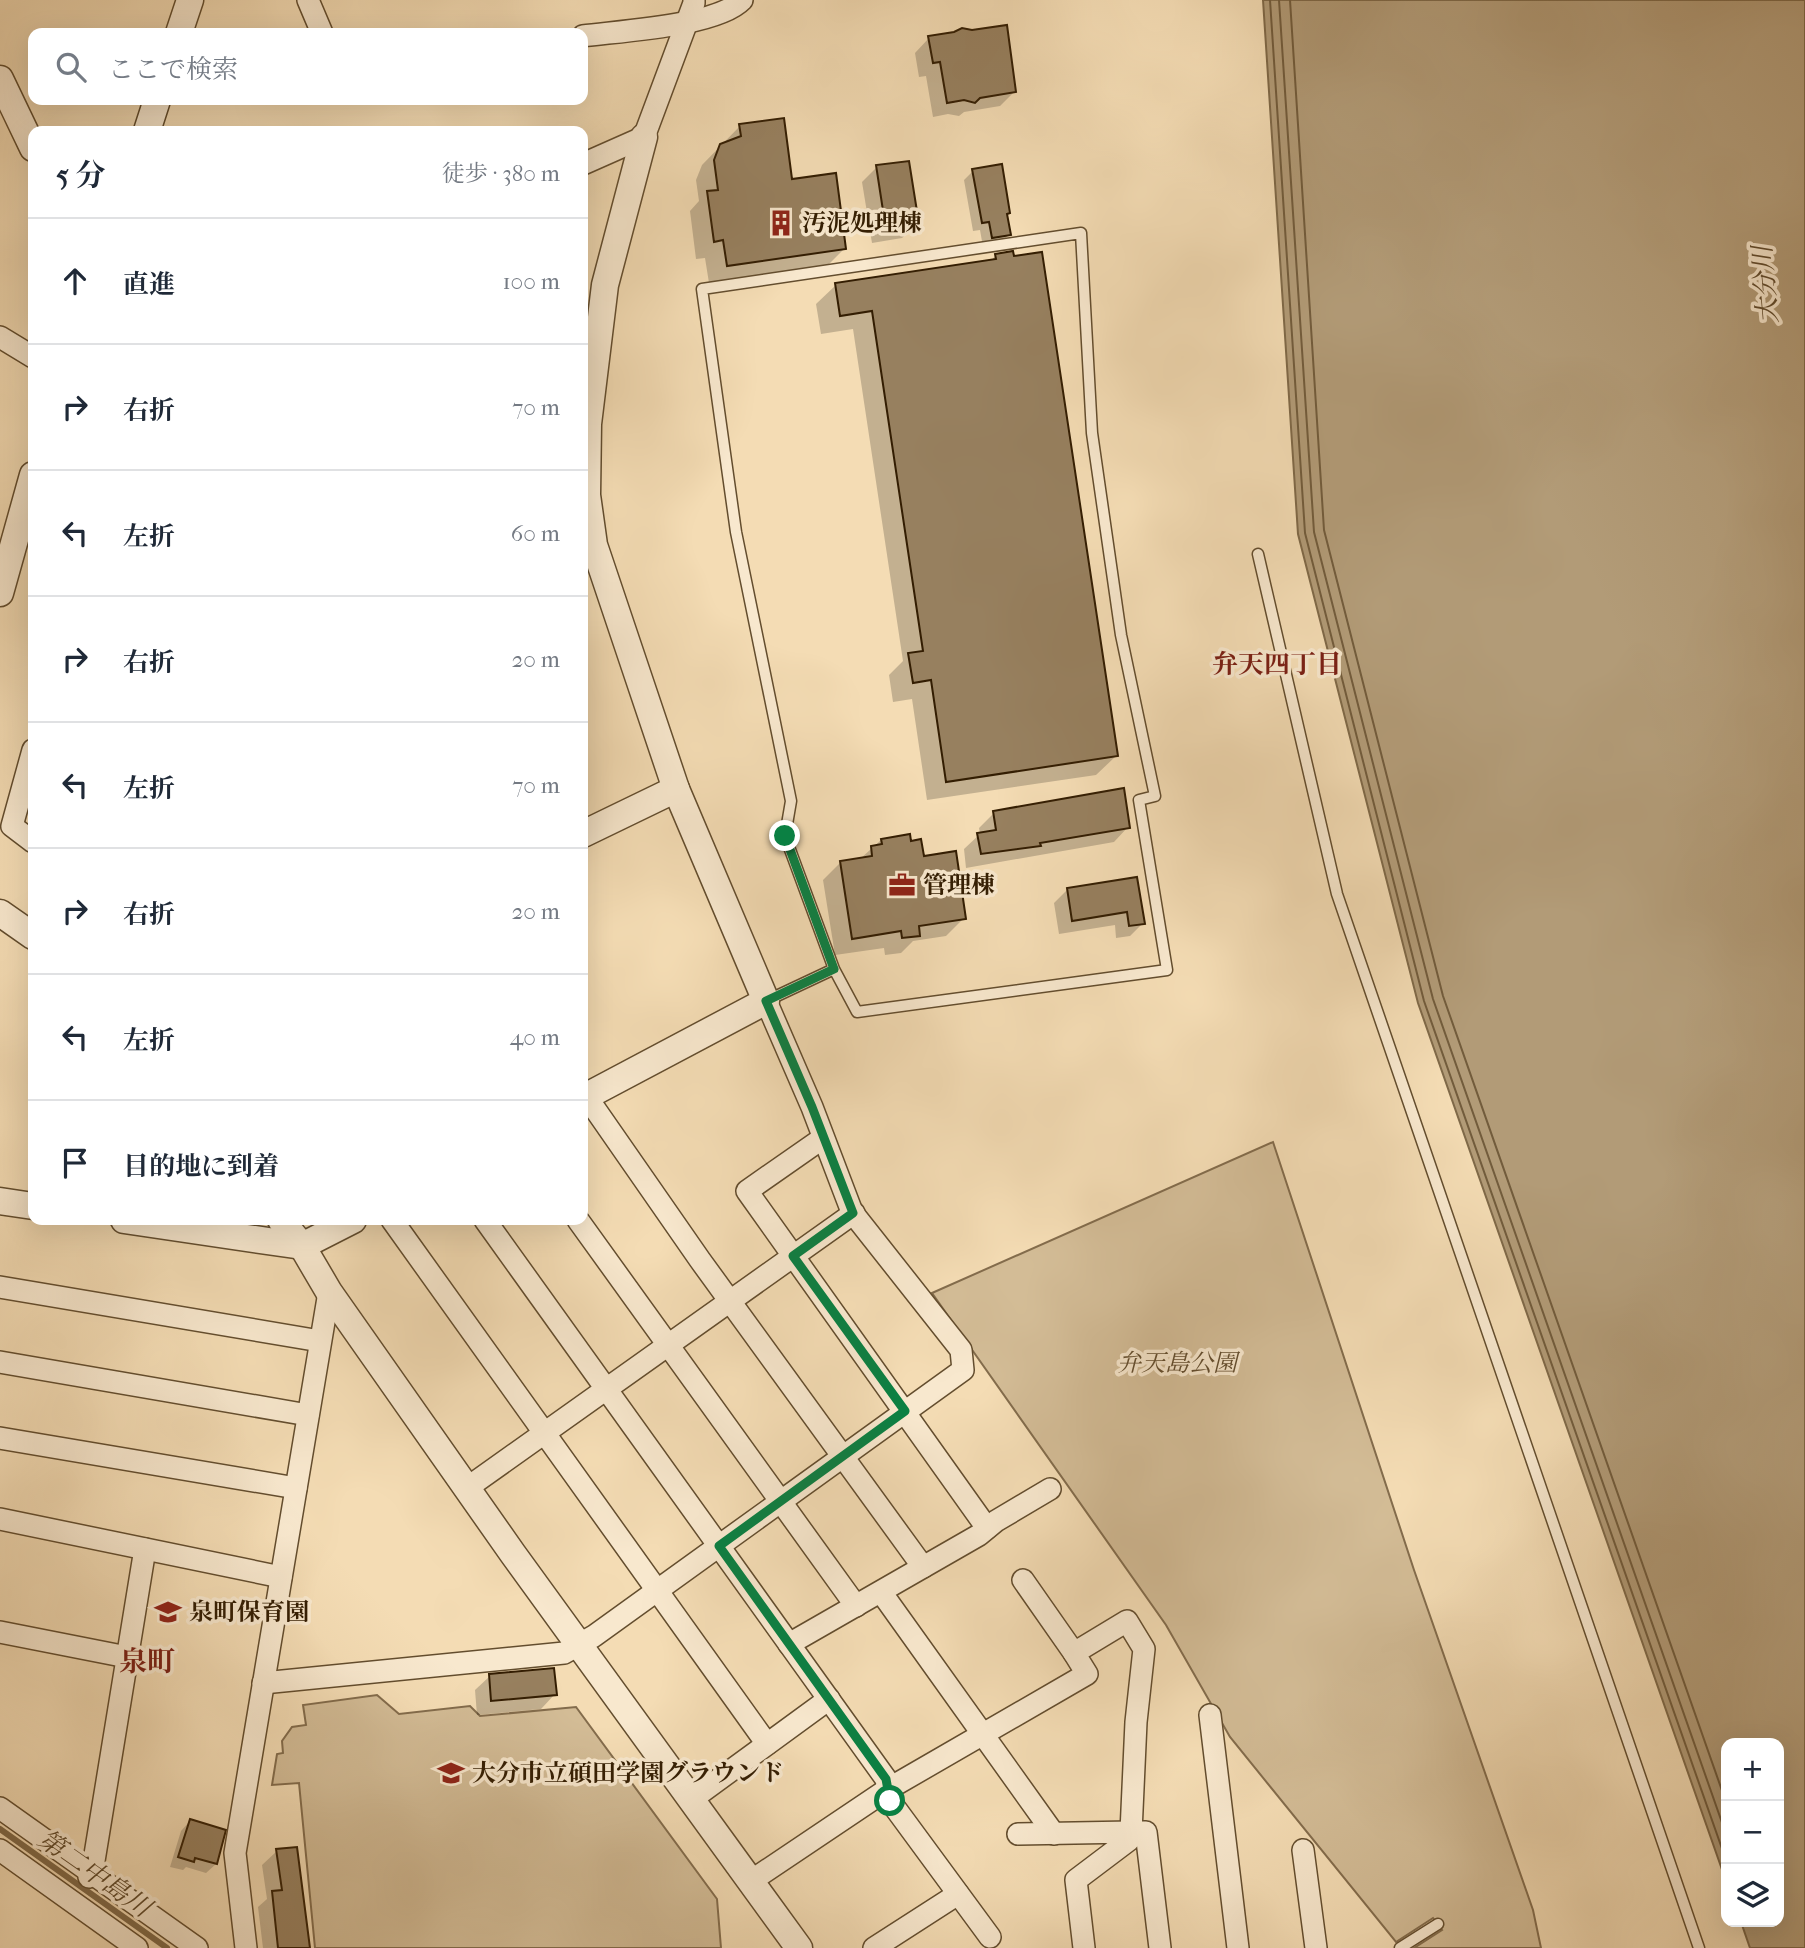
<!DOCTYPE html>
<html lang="ja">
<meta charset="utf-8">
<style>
body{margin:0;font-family:"IM FELL French Canon","Noto Serif JP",serif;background:#f2f2f3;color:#1f2937}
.controls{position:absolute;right:21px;bottom:21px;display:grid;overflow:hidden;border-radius:14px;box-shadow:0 7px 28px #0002}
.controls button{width:63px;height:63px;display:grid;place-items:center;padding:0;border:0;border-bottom:2px solid #e0e1e3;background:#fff;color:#1f2937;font:35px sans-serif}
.stop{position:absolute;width:21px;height:21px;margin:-16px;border:5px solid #0b8043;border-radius:50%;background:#fff}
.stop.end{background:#0b8043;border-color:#fff;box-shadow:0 2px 7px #0008}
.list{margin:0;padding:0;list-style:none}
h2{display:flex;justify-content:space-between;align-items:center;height:91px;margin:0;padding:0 28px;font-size:30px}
h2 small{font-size:23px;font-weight:400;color:#747a83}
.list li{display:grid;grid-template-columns:46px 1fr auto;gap:21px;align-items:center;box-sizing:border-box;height:126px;padding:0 28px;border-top:2px solid #e0e1e3}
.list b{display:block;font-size:26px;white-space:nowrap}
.list em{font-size:23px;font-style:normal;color:#747a83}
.icon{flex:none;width:38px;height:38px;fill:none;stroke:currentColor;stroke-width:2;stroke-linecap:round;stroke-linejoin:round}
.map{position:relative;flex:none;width:1805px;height:1948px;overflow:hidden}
.search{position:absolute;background:#fff;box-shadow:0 7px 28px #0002;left:28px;top:28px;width:560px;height:77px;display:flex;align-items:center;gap:18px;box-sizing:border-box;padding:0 24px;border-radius:14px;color:#747a83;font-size:26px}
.panel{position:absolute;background:#fff;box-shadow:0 7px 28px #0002;left:28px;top:126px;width:560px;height:1099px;border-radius:14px}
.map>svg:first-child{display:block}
.green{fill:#d3bc96;stroke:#836c4c;stroke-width:2}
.water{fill:#b29b77;stroke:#7f6948;stroke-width:2}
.shadow{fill:#0003}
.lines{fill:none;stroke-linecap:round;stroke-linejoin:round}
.shore{stroke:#725c3c;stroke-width:2}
.stream{stroke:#7f6948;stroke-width:6}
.building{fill:#97805f;stroke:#331d02;stroke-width:2}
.service-casing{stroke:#634d2e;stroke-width:13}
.minor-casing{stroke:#634d2e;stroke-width:24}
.tertiary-casing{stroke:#634d2e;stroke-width:29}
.service{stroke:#f8e8ce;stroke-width:10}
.minor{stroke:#f8e8ce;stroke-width:21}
.tertiary{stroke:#f8e8ce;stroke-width:26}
.route{stroke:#0b8043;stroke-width:9}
.labels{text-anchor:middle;stroke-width:7;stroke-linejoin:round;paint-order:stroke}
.poi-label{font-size:24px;font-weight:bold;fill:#331d02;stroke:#f8e8ce;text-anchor:start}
.park-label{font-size:24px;font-style:italic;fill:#634d2e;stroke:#f8e8ce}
.water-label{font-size:26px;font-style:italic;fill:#5f492b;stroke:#f8e8ce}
.neighbourhood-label{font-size:26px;font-weight:bold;fill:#7a1f14;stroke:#f8e8ce}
.quarter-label{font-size:28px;font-weight:bold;fill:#7a1f14;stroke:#f8e8ce}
</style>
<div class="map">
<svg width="1805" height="1948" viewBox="0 0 1805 1948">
<rect width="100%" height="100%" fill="#f4dcb4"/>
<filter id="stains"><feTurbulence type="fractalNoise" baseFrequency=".00286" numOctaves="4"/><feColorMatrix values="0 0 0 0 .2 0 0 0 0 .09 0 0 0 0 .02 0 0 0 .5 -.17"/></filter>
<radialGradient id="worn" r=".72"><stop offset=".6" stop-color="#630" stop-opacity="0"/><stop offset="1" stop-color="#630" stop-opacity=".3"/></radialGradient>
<g class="green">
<polygon points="1273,1142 1414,1570 1533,1910 1541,1948 1414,1948 1442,1930 1433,1918 1396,1942 1230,1737 1166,1625 932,1293"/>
<polygon points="377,1695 399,1714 470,1706 480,1716 576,1707 717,1899 721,1948 315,1948 299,1783 272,1785 277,1754 283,1753 282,1741 292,1727 306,1725 303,1705"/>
</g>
<polygon class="water" points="1263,0 1805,0 1805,1948 1750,1948 1741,1922 1779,1922 1779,1743 1726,1743 1726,1881 1418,1003 1298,534"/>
<g class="shadow">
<polygon points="972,32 1014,92 1000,106 964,112 959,116 948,114 933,117 926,76 919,77 915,53 929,38"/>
<polygon points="740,126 791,181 845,248 826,267 709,283 705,258 696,259 690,211 699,201 696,180 702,165"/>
<polygon points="877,167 917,224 902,238 872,243 862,182"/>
<polygon points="973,171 1008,213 1006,216 1009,235 999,244 983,247 980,230 973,231 964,180"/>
<polygon points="996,255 1013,258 1116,756 1096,775 927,800 912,699 893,702 889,675 903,661 853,329 821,334 816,304 836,285 990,262"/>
<polygon points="994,813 1128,827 1114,842 966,868 964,849 980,834 979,828"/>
<polygon points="881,840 910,843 964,918 946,936 913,941 901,953 885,955 884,948 835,955 823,880 841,862 860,859"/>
<polygon points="1136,879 1143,923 1130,936 1116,938 1115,925 1059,934 1054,903 1067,890"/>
<polygon points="490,1676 555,1694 541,1709 477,1715 475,1690"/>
<polygon points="190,1821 216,1864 206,1873 186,1867 183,1870 170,1867 181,1831"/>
<polygon points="277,1851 308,1948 263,1948 258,1907 267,1899 262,1865"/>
</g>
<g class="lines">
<g class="shore">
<polyline points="1270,0 1305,533 1424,1001 1726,1860"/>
<polyline points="1279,0 1314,532 1433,999 1726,1834"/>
<polyline points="1290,0 1324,530 1443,996 1726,1802"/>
</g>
<polyline class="stream" points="0,1829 167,1948"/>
</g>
<g class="building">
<polygon points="1007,25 1016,92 980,98 975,103 964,100 947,103 940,62 933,63 928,36 954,32 962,28 972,30"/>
<polygon points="784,118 792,179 836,173 846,249 727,266 723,240 714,242 707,191 718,190 714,160 720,144 741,136 739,124"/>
<polygon points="909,161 919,224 886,230 876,165"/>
<polygon points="1002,164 1010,213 1007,214 1011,235 992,238 989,222 982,223 972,169"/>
<polygon points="1013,251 1014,256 1042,252 1118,756 946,782 931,680 913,683 908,653 923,651 872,311 840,316 835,283 996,259 995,254"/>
<polygon points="1124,788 1130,828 1040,843 1041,846 981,854 977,833 996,830 993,811"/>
<polygon points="910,834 911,841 921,839 924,856 956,851 966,919 919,926 920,936 902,938 901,931 852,939 840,861 872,856 871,846 882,844 881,839"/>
<polygon points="1137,877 1145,924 1129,926 1127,912 1072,921 1067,888"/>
<polygon points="554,1668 557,1695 491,1701 489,1674"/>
<polygon points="190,1819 226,1830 217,1864 195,1858 194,1862 178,1857"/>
<polygon points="297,1847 310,1948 278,1948 272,1891 282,1890 276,1849"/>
</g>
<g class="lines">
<g class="service-casing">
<g id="service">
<polyline points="1258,554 1337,894 1699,1948"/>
<polyline points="766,1001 834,969 785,836 791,801 736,532 702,289 1081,233 1092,433 1121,635 1155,796 1139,800 1167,970 857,1012 834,969"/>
<polyline points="1400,1948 1438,1924"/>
</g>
</g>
<g class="minor-casing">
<g id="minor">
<polyline points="308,0 322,33"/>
<path d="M583,36C620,31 717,26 742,0"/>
<polyline points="583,164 644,137 694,3 694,0"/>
<polyline points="0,337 33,357"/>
<polyline points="33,750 12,826 33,842"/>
<polyline points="586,1096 700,1260 923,1567"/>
<polyline points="823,1138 747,1191 987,1528"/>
<polyline points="392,1220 767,1744"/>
<polyline points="485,1220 886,1779 890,1801 990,1937"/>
<polyline points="578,1220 856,1606"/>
<polyline points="0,1287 320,1341"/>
<polyline points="0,1362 308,1415"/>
<polyline points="0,1438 296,1488"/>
<polyline points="467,1488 854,1213"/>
<polyline points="0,1519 281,1577"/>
<polyline points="1023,1580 1074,1653"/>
<polyline points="881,1592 1054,1834"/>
<polyline points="0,1632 127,1657"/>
<polyline points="789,1644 979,1535 996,1521 1050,1489"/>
<polyline points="263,1683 564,1653 594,1636 963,1370 961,1350 852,1212 812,1107 766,1001"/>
<polyline points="1210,1715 1238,1948"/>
<polyline points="692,1799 829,1699"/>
<polyline points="0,1808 197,1948"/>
<polyline points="1018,1834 1131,1832 1129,1840 1076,1880 1084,1948"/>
<polyline points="0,1850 137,1948"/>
<polyline points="1303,1850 1316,1948"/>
<polyline points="89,1877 92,1873 145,1549"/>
<polyline points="751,1881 888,1789 1087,1674 1074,1653 1127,1621 1144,1649 1136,1722 1131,1832 1146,1832 1160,1948"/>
<polyline points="246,1948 235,1853 329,1292"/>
<polyline points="874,1948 958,1894"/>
</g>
</g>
<g class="tertiary-casing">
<g id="tertiary">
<polyline points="179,33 190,0"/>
<polyline points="0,79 33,148"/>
<polyline points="147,131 157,100"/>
<polyline points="0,593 33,475"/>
<polyline points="583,834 676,789"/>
<polyline points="0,913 33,936"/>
<polyline points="583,1098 766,1001 676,789 594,545 587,495 588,424 605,285 644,137"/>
<polyline points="0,1201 33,1206"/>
<polyline points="124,1220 302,1246 353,1220"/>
<polyline points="281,1220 302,1246 329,1292 513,1554 799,1948"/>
</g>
</g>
<use href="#service" class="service"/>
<use href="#minor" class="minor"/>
<use href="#tertiary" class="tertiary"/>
</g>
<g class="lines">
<polyline class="route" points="785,836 834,969 766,1001 812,1107 853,1213 793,1256 905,1411 719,1546 886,1779 890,1801"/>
</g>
<defs>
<g id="building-bare" transform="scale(2.1)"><path d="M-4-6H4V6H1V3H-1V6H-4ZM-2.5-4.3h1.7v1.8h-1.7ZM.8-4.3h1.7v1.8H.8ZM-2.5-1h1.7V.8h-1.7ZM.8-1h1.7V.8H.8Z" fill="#8f2418" stroke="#f8e8ce" stroke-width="2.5" paint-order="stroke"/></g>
<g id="office-bare" transform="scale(2.1)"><path d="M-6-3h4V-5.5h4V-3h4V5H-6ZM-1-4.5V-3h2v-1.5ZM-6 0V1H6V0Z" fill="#8f2418" stroke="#f8e8ce" stroke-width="2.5" paint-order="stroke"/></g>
<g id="school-bare" transform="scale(2.1)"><path d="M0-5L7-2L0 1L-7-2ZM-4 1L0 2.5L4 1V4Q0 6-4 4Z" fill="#8f2418" stroke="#f8e8ce" stroke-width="2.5" paint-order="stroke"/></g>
</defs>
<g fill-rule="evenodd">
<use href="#building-bare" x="781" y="223"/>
<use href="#office-bare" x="902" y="885"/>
<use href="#school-bare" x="168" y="1612"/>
<use href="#school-bare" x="451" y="1773"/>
</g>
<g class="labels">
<g class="poi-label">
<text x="802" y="231">汚泥処理棟</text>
<text x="923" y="893">管理棟</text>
<text x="189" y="1620">泉町保育園</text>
<text x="472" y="1781">大分市立碩田学園グラウンド</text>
</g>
<g class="park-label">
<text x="1177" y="1371">弁天島公園</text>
</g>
<g class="water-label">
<text transform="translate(1765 285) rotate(-95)" y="9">大分川</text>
<text transform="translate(95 1873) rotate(35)" y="9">第二中島川</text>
</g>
<g class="neighbourhood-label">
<text x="1277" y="673">弁天四丁目</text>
</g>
<g class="quarter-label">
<text x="147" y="1671">泉町</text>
</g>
</g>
<rect width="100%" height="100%" filter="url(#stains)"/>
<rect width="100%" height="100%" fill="url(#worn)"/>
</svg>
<div class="controls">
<button>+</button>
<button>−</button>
<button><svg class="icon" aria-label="layers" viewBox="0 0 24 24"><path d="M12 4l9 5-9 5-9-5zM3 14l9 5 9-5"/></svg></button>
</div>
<div class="stop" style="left:890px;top:1801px"></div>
<div class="stop end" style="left:785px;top:836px"></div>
<div class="search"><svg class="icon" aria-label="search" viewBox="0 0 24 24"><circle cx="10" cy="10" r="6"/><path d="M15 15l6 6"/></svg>ここで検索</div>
<section class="panel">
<h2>5 分<small>徒歩 · 380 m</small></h2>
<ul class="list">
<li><svg class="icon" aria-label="ahead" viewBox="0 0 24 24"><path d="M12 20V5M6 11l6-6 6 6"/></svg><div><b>直進</b></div><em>100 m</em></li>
<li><svg class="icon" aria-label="right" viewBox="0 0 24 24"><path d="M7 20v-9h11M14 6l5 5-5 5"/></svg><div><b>右折</b></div><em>70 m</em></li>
<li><svg class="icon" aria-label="left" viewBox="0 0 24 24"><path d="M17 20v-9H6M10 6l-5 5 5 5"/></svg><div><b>左折</b></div><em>60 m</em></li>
<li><svg class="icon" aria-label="right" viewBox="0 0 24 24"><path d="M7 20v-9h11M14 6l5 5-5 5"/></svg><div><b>右折</b></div><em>20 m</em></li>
<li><svg class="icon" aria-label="left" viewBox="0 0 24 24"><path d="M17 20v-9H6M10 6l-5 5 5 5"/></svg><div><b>左折</b></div><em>70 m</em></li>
<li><svg class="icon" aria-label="right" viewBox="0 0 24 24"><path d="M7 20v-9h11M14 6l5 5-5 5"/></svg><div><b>右折</b></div><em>20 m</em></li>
<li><svg class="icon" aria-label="left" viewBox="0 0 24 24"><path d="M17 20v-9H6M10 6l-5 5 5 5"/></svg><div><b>左折</b></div><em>40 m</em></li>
<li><svg class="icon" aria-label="arrive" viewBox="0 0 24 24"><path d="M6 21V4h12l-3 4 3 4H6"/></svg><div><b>目的地に到着</b></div></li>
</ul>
</section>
</div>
